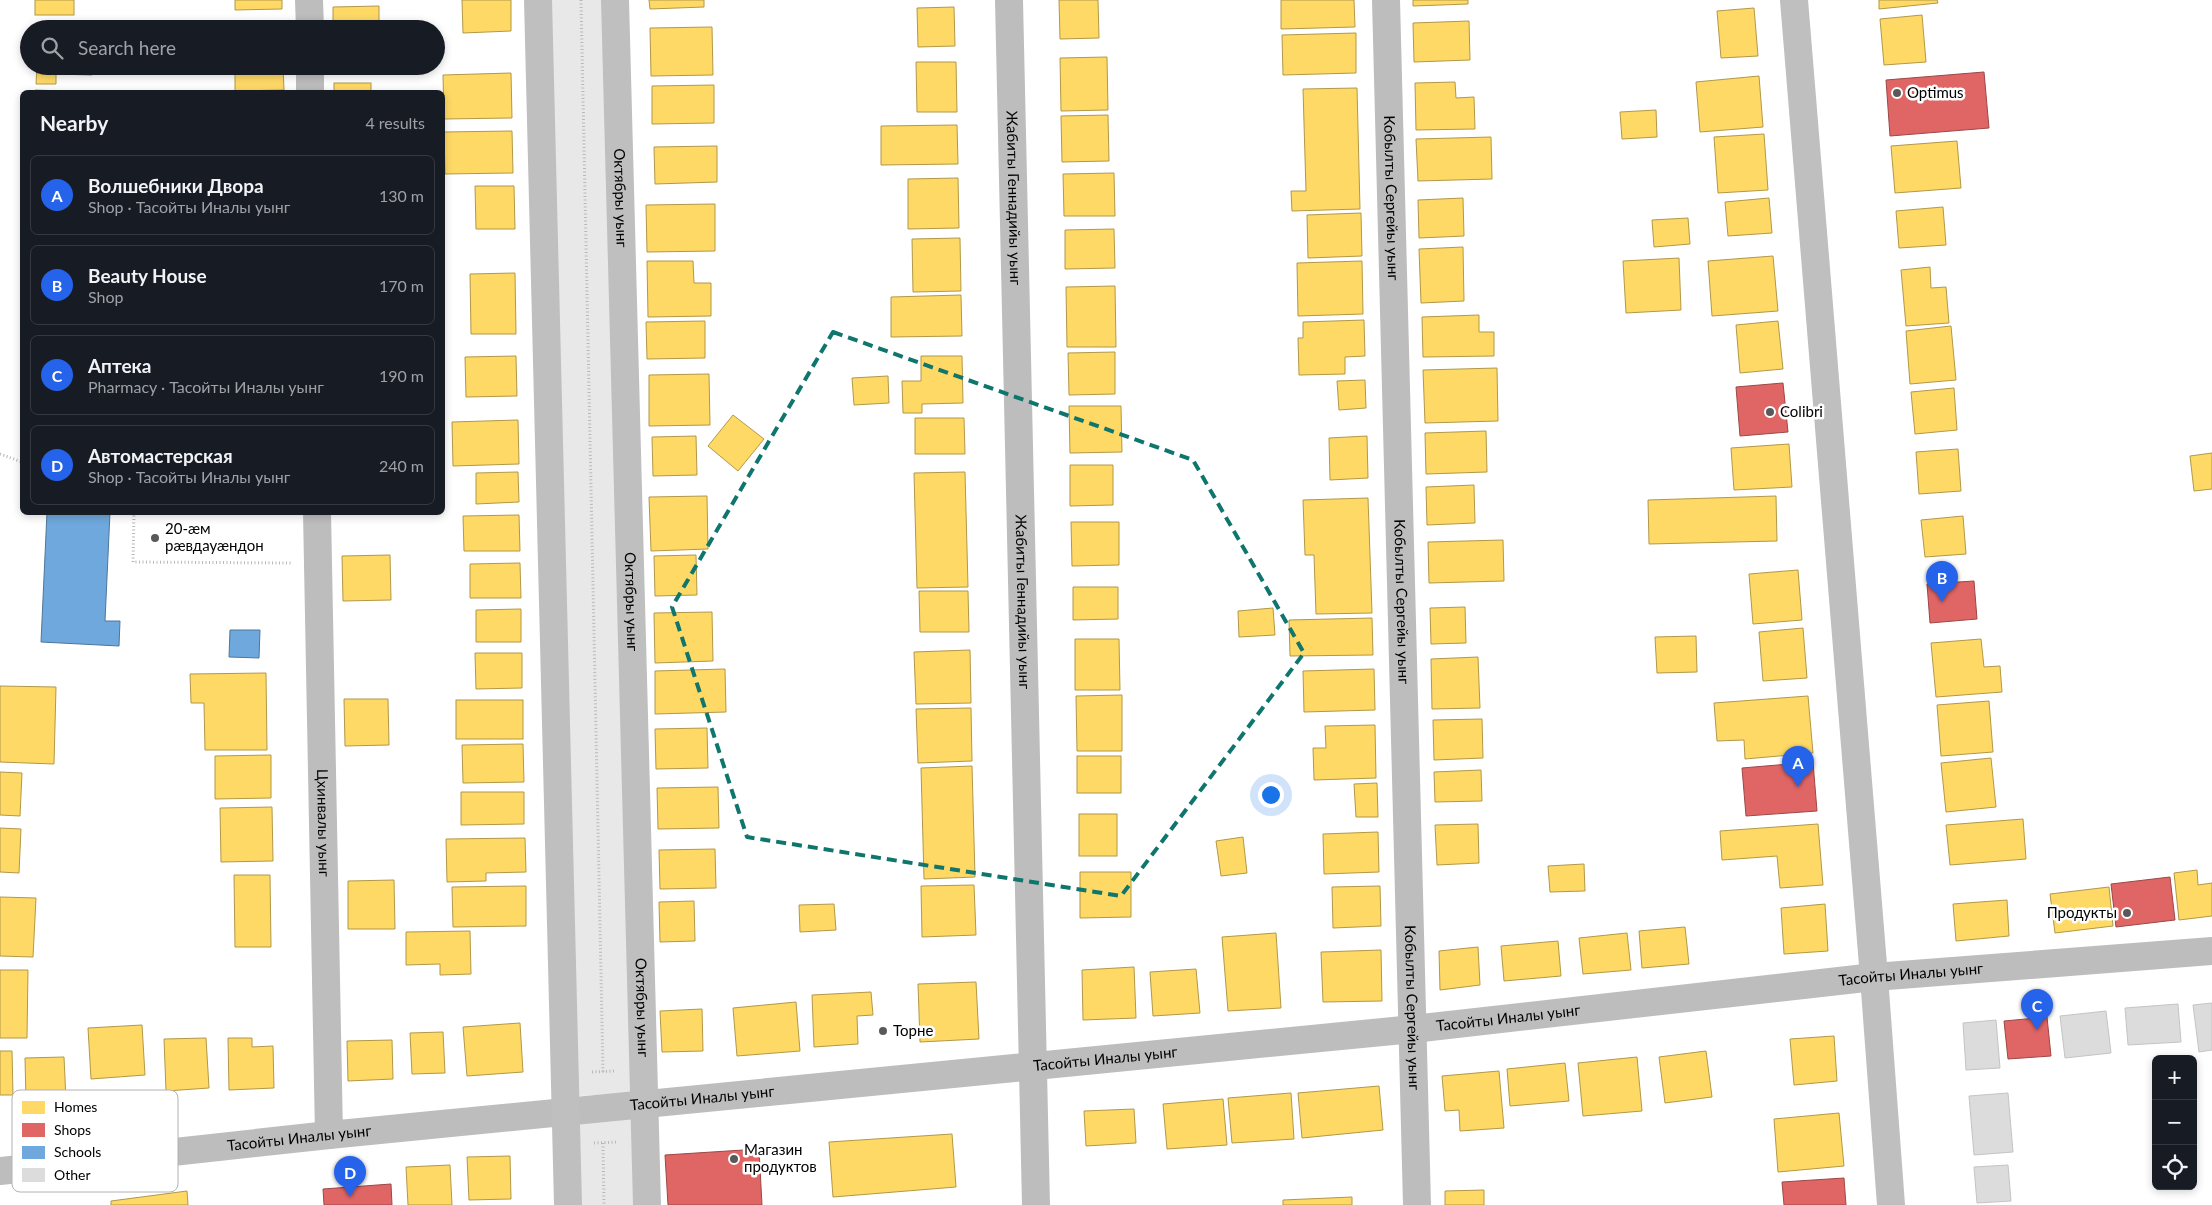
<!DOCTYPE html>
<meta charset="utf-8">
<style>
body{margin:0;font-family:Lato,sans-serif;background:#20242c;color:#f1f3f6}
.controls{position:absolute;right:15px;bottom:15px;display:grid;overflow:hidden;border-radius:8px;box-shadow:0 2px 8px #0003}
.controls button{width:45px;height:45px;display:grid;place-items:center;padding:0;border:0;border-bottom:1px solid #363941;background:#171b24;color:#f1f3f6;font:25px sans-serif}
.you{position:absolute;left:1270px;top:794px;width:18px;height:18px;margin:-12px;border:4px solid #fff;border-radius:50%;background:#1a73e8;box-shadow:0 0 0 8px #1a73e833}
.badge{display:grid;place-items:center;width:32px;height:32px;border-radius:50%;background:#2563eb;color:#fff;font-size:16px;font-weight:700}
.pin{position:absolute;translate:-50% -41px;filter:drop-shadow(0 1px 2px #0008)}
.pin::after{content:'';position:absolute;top:26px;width:18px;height:15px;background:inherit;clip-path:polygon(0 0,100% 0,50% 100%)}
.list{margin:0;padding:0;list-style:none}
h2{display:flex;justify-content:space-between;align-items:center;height:65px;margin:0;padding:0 20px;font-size:21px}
h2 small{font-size:16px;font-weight:400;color:#9ea1a6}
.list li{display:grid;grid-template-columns:32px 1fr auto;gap:15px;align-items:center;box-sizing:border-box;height:80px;margin:0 10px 10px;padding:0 10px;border:1px solid #363941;border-radius:8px}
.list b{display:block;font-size:19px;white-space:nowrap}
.list p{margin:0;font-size:16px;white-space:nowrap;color:#9ea1a6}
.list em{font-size:16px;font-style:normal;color:#9ea1a6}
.icon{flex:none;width:28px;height:28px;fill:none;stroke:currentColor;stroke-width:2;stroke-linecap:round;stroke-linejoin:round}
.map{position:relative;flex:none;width:2212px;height:1205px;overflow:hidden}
.search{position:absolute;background:#171b24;box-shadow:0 2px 8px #0003;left:20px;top:20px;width:425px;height:55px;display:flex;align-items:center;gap:12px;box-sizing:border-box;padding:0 18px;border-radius:28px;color:#9ea1a6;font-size:19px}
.panel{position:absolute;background:#171b24;box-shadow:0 2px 8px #0003;left:20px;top:90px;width:425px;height:425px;border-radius:8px}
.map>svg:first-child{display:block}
.green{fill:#e8e8e8}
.homes{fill:#ffd966;stroke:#b29847}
.shops{fill:#e06666;stroke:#9d4747}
.schools{fill:#6fa8dc;stroke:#4e769a}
.building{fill:#dcdcdc;stroke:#c4c4c4}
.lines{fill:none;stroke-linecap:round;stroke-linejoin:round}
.path{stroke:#b8b8b8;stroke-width:3;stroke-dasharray:1 2.5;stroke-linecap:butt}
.street{stroke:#bdbdbd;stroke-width:28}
.secondary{stroke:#bfbfbf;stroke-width:28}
.marked{fill:none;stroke:#0f766e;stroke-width:4;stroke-dasharray:10 6;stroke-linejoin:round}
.poi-dot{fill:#595959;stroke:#fff;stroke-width:2}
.labels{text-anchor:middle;stroke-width:5;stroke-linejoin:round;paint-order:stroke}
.poi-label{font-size:15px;fill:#000;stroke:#fff;text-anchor:start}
.street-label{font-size:15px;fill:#000;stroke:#fff}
.key{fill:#fff;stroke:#b2b2b2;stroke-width:1}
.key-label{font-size:14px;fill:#000}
</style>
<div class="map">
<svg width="2212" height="1205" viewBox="0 0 2212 1205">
<rect width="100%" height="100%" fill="#fff"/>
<g class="green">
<polygon points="551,0 606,0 631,1093 579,1096 574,1090"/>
<polygon points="630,1118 634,1123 636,1205 577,1205 575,1128 580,1121"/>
</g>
<g class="homes">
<rect x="35" y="0" width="39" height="15"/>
<polygon points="235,0 282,0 282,9 235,10"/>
<polygon points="462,0 511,0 511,31 463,33"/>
<polygon points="649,0 704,0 704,7 650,9"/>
<polygon points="1059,0 1098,0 1099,38 1060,39"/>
<polygon points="1281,0 1354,0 1355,27 1281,29"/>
<polygon points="1413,0 1468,0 1468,4 1413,6"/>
<polygon points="1879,0 1937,0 1938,3 1879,9"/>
<polygon points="379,6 379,29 333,29 333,7"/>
<polygon points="954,7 955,46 918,47 917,8"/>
<polygon points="1754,8 1758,56 1721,58 1717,11"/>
<polygon points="1922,15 1926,62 1884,65 1880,19"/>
<polygon points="1469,21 1470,60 1414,62 1413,23"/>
<polygon points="38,26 93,28 93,29 38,29"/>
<polygon points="712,27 713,75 651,76 650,28"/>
<polygon points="1356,33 1356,73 1283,75 1282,35"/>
<polygon points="1107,57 1108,110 1061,111 1060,58"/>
<polygon points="916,62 956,62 957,112 917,112"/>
<polygon points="37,66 92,66 92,75 56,74 56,84 36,84"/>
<polygon points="235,66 283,66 284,90 235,91"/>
<polygon points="511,73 512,118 444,119 443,75"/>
<polygon points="1759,76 1763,127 1700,132 1696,82"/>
<polygon points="1455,82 1456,98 1474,97 1475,129 1416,130 1415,83"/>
<rect x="334" y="83" width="37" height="9"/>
<polygon points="714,85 714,123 652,124 652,86"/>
<polygon points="1357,88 1360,209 1292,211 1291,191 1306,191 1303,89"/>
<polygon points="35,90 91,92 35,92"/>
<polygon points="1656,110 1657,137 1622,139 1620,112"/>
<polygon points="1108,115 1109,161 1062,162 1061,116"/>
<polygon points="957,125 958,164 881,165 881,126"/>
<polygon points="512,131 513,173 445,174 444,132"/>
<polygon points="1764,134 1768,190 1718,193 1714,137"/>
<polygon points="1491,137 1492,179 1418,181 1416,139"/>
<polygon points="1957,141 1961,188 1895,193 1891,146"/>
<polygon points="717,146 717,182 655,184 654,147"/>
<polygon points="1114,173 1115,216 1064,216 1063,174"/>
<polygon points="958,178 959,228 908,229 908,179"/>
<polygon points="475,186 514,186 515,229 476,229"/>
<polygon points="1463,198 1464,236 1419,238 1418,200"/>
<polygon points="1769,198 1772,233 1728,236 1725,202"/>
<polygon points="715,204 715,251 647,252 646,205"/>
<polygon points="1943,207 1946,245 1899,248 1896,211"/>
<polygon points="1361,213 1362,256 1308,258 1307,215"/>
<polygon points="1688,218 1690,244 1654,247 1652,220"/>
<polygon points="1114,229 1115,268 1065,269 1065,230"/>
<polygon points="960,238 961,291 913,292 912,239"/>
<polygon points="1463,247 1464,301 1421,303 1419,249"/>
<polygon points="1773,256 1778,311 1712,316 1708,261"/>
<polygon points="1679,258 1681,310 1626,313 1623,261"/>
<polygon points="647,261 693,261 694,283 711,283 711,316 648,317"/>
<polygon points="1362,261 1363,314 1298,316 1297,263"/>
<polygon points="1930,267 1931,288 1946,287 1949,323 1906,326 1901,270"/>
<polygon points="515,273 516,334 471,334 470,274"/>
<polygon points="1115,286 1116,347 1067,347 1066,287"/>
<polygon points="961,295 962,336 891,337 891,297"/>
<polygon points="1479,315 1479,332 1494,332 1494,356 1423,357 1422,317"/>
<polygon points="1364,320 1365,356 1345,357 1345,374 1299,375 1298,338 1303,338 1303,322"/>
<polygon points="705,321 705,358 647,359 646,322"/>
<polygon points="1778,321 1783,369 1740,373 1736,325"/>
<polygon points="1951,326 1956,380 1910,384 1906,331"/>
<polygon points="1115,352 1115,394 1069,395 1068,353"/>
<polygon points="516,356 517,396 466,397 465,357"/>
<polygon points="921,356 962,356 963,403 922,404 922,413 903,413 902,381 921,381"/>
<polygon points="1497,368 1498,421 1425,423 1423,370"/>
<polygon points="709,374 710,425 649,426 649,375"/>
<polygon points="888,376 889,403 854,405 852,378"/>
<polygon points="1365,380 1366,408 1339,410 1337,381"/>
<polygon points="1954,388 1957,430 1915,434 1911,392"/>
<polygon points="1069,406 1121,406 1122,452 1070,453"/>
<polygon points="733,415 764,439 738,471 708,446"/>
<polygon points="915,418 964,418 965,454 915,454"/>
<polygon points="518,420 519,464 453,466 452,422"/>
<polygon points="1486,431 1487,472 1426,474 1425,433"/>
<polygon points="696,436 697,475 653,476 652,437"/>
<polygon points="1367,436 1368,478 1330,480 1329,438"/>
<polygon points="1789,444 1792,487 1734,490 1731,448"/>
<polygon points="1958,449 1961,491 1919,494 1916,452"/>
<polygon points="2212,453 2212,489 2194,491 2190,456"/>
<polygon points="1070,465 1113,465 1113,505 1070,506"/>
<polygon points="518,472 519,502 476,504 476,473"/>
<polygon points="965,472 968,587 917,588 914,473"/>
<polygon points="1474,485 1475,523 1427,525 1426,487"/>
<polygon points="707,496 708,549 651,551 649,497"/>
<polygon points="1776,496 1777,541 1649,544 1648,500"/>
<polygon points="1368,498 1372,613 1316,614 1314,555 1305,555 1303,500"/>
<polygon points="519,515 520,551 464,551 463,516"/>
<polygon points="1963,516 1966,554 1925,557 1921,520"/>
<polygon points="1071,522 1119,522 1119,565 1072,566"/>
<polygon points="1503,540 1504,581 1429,583 1428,542"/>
<polygon points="390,555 391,600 343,601 342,556"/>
<polygon points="696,555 697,595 655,596 654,556"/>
<polygon points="520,563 521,598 470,598 470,564"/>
<polygon points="1798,570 1802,620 1753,624 1749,574"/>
<polygon points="1073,587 1118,587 1118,619 1073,620"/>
<polygon points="919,591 968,591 969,632 920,632"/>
<polygon points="1465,607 1466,643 1431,644 1430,608"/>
<polygon points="1273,608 1275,635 1239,637 1238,611"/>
<polygon points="521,609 521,642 476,642 476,610"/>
<polygon points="712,612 713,661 655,663 654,613"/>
<polygon points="1372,618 1373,655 1290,656 1289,620"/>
<polygon points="1803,628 1807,678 1763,681 1759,632"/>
<polygon points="1696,636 1697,672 1657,673 1655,637"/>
<polygon points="1075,639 1119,639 1120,690 1075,690"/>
<polygon points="1981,639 1984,667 2000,666 2002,692 1936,697 1931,643"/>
<polygon points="970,650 971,703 916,704 914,652"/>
<polygon points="475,653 522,653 522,688 476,689"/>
<polygon points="1478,657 1480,708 1432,709 1431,659"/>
<polygon points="725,669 726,712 655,714 655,671"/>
<polygon points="1374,669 1375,710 1304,712 1303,671"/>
<polygon points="266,673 267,750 205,750 204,703 191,703 190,674"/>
<polygon points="0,686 56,687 54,764 0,762"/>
<polygon points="1122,695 1122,751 1077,751 1076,696"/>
<polygon points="1808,696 1813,753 1745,759 1744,740 1717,741 1714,703"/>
<polygon points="344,699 388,699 389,745 345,746"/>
<rect x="456" y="700" width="67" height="39"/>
<polygon points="1989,701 1993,752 1941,756 1937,705"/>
<polygon points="971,708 972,761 918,763 916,709"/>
<polygon points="1482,719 1483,758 1434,760 1433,720"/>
<polygon points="1375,725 1376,778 1314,780 1313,748 1326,748 1325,726"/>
<polygon points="707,728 708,768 656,769 655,729"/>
<polygon points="523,744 524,782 463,783 462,745"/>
<polygon points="271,755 271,798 215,799 215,756"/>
<rect x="1077" y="756" width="44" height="37"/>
<polygon points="1991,758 1996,807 1946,812 1941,763"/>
<polygon points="972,766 975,877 924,879 921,768"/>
<polygon points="1481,770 1482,801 1435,802 1434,772"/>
<polygon points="0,772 22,773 20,816 0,815"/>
<polygon points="1377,783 1378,817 1356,817 1354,784"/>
<polygon points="718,787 719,828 658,829 657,788"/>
<polygon points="461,792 524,792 524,824 461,825"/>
<polygon points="272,807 273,861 221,862 220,808"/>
<rect x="1079" y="814" width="38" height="42"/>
<polygon points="2023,819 2026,859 1950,865 1946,825"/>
<polygon points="1478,824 1479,863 1437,865 1435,825"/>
<polygon points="1818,824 1823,885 1780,888 1777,856 1722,860 1720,831"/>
<polygon points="0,828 21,829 19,873 0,872"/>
<polygon points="1378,832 1379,872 1324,874 1323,834"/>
<polygon points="1243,837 1247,873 1221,876 1216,841"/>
<polygon points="525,838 526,872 486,873 486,881 447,882 446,839"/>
<polygon points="715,849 716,888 660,889 659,850"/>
<polygon points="1584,864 1585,891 1550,892 1548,866"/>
<polygon points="2197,870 2198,885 2212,883 2212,916 2179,920 2174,873"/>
<polygon points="1080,872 1131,872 1131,917 1080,918"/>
<polygon points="234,875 270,875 271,947 235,947"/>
<polygon points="394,880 395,929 348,929 348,881"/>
<polygon points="974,885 976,935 922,937 921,886"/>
<polygon points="526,886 526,926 453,927 452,887"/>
<polygon points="1380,886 1381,926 1333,928 1332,887"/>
<polygon points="2109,887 2113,926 2055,933 2050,894"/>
<polygon points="0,897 36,898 33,957 0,956"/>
<polygon points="2007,900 2009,936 1956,941 1953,904"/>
<polygon points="694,901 695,941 660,942 659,902"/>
<polygon points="834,904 836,930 800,932 799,905"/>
<polygon points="1825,904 1828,951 1784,954 1781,908"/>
<polygon points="1685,927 1689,964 1642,968 1639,931"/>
<polygon points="470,931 471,974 440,975 440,964 406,965 406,932"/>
<polygon points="1276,933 1281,1008 1228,1011 1222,937"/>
<polygon points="1627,933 1631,970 1583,974 1579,938"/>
<polygon points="1558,941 1561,976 1504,981 1501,946"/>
<polygon points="1478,947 1480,985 1440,990 1439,951"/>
<polygon points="1381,950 1382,1001 1323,1002 1321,952"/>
<polygon points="1134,967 1136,1018 1083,1020 1082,970"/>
<polygon points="1196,969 1200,1013 1153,1016 1150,972"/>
<polygon points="0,970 28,970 27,1038 0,1038"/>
<polygon points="976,982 979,1039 920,1042 918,984"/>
<polygon points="871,992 873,1015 857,1016 858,1044 814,1047 812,995"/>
<polygon points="796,1002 800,1051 737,1056 733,1008"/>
<polygon points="702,1009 703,1051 662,1052 660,1011"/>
<polygon points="520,1023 523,1072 467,1076 463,1027"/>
<polygon points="142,1025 145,1075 91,1079 88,1028"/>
<polygon points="443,1032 445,1073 412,1074 410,1033"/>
<polygon points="1834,1036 1837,1081 1794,1085 1790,1039"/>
<polygon points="206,1038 209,1088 166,1091 164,1039"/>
<polygon points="228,1038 252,1038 252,1047 273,1046 274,1088 229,1090"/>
<polygon points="392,1040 393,1079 348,1081 347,1041"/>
<polygon points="0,1051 12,1051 13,1095 0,1095"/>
<polygon points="1706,1051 1712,1097 1665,1103 1659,1057"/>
<polygon points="64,1057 66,1100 26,1101 25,1058"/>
<polygon points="1637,1057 1642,1111 1583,1116 1578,1063"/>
<polygon points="1565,1063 1569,1101 1510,1106 1507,1069"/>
<polygon points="1499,1071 1504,1128 1460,1131 1459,1110 1445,1111 1442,1076"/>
<polygon points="1379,1086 1383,1130 1302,1138 1298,1093"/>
<polygon points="1291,1093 1294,1139 1232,1143 1228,1098"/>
<polygon points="1223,1099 1227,1145 1167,1149 1163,1104"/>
<polygon points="1134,1109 1136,1143 1086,1146 1084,1111"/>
<polygon points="1839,1113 1844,1166 1778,1172 1774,1119"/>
<polygon points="952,1134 956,1187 833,1197 829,1142"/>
<polygon points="510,1156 511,1199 469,1200 467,1157"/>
<polygon points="450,1165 452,1205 408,1205 406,1167"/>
<polygon points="1484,1190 1484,1205 1445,1205 1445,1191"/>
<polygon points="187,1191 188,1205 111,1205 111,1201"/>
<polygon points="1352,1197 1352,1205 1283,1205 1283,1200"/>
</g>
<g class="shops">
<polygon points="1984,72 1989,128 1890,136 1886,80"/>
<polygon points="1783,383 1788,432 1740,436 1736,387"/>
<polygon points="1974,581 1977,619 1930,623 1927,584"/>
<polygon points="1813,762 1817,811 1746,816 1742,768"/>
<polygon points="2170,877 2175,920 2116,927 2111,884"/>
<polygon points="2047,1017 2051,1056 2008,1059 2004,1021"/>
<polygon points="759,1149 762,1205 668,1205 665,1155"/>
<polygon points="1844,1178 1846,1205 1784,1205 1782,1182"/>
<polygon points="391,1184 392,1205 324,1205 323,1189"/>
</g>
<g class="schools">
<polygon points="47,512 110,512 105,621 120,621 119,646 41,642"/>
<polygon points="230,630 260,630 259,658 229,657"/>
</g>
<g class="building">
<polygon points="2212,1003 2212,1050 2199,1052 2193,1005"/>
<polygon points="2178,1004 2181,1042 2128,1045 2125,1008"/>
<polygon points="2106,1011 2111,1053 2065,1058 2060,1016"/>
<polygon points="1996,1020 2000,1068 1966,1070 1963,1023"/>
<polygon points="2008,1093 2013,1152 1974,1155 1969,1096"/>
<polygon points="2008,1165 2011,1201 1977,1203 1974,1167"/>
</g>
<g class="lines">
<g class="path">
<polyline points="581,0 603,1072"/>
<polyline points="0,454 22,462"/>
<polyline points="134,512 133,562 292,563"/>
<polyline points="592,1072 616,1071"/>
<polyline points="594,1143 618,1142"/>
<polyline points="603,1143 604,1205"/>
</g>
<g class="street">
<polyline points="309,0 310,29"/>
<path id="s1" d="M1009,0L1036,1205"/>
<path id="s2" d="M1386,0L1417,1205"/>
<polyline points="310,66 310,92"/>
<path id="s3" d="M317,512L329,1135"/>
<path id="s4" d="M0,1171L329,1135L1413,1029L1874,977L2212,951"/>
</g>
<g class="secondary">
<polyline points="538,0 568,1205"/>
<path id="s5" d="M615,0L647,1205"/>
<polyline points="1794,0 1874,977 1891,1205"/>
</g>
</g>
<path class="marked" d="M833,332L1193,460L1304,653L1121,896L747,837L672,607Z"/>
<g class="poi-dot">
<circle cx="1897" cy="93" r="5"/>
<circle cx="1770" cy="412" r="5"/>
<circle cx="155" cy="538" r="5"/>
<circle cx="2127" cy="913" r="5"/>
<circle cx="883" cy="1031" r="5"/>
<circle cx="734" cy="1159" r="5"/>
</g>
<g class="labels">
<g class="poi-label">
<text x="1907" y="98">Optimus</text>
<text x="1780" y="417">Colibri</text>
<text x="165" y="534">20-æм<tspan x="165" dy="17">рӕвдауӕндон</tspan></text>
<text x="2117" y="918" text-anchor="end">Продукты</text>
<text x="893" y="1036">Торне</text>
<text x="744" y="1155">Магазин<tspan x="744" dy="17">продуктов</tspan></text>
</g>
<g class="street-label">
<text dy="5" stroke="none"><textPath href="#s5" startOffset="198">Октябры уынг</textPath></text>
<text dy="5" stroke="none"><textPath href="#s1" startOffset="198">Жабиты Геннадийы уынг</textPath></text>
<text dy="5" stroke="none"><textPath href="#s2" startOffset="198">Кобылты Сергейы уынг</textPath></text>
<text dy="5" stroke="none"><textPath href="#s5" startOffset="602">Октябры уынг</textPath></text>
<text dy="5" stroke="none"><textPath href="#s1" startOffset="602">Жабиты Геннадийы уынг</textPath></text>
<text dy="5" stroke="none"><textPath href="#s2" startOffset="602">Кобылты Сергейы уынг</textPath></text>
<text dy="5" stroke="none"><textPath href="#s3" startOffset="311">Цхинвалы уынг</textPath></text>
<text dy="5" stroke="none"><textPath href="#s4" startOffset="1921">Тасойты Иналы уынг</textPath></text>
<text dy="5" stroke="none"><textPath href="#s5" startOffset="1008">Октябры уынг</textPath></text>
<text dy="5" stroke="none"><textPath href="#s2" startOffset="1008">Кобылты Сергейы уынг</textPath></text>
<text dy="5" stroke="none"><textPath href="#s4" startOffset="1516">Тасойты Иналы уынг</textPath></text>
<text dy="5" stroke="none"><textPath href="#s4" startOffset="1111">Тасойты Иналы уынг</textPath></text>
<text dy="5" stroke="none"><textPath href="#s4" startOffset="706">Тасойты Иналы уынг</textPath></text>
<text dy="5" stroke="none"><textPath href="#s4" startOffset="301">Тасойты Иналы уынг</textPath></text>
</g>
</g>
<rect x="12" y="1090" width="166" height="102" rx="8" class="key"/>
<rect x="22" y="1101" width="23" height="13" fill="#ffd966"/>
<rect x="22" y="1123" width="23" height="14" fill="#e06666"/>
<rect x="22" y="1146" width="23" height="13" fill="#6fa8dc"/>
<rect x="22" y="1168" width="23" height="14" fill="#dcdcdc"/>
<g class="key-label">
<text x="54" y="1112">Homes</text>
<text x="54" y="1135">Shops</text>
<text x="54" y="1157">Schools</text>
<text x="54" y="1180">Other</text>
</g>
</svg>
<div class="controls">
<button>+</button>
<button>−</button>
<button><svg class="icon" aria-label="locate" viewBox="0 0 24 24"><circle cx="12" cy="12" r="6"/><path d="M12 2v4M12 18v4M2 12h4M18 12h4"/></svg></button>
</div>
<div class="you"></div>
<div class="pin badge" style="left:1798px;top:787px">A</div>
<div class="pin badge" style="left:1942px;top:602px">B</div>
<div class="pin badge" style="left:2037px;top:1030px">C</div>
<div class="pin badge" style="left:350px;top:1197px">D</div>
<div class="search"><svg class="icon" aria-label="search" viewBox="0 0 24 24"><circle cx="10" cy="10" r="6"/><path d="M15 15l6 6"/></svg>Search here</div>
<section class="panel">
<h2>Nearby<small>4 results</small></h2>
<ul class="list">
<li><span class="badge">A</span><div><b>Волшебники Двора</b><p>Shop · Тасойты Иналы уынг</p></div><em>130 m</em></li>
<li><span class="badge">B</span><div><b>Beauty House</b><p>Shop</p></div><em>170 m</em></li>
<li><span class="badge">C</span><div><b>Аптека</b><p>Pharmacy · Тасойты Иналы уынг</p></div><em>190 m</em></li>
<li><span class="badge">D</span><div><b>Автомастерская</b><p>Shop · Тасойты Иналы уынг</p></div><em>240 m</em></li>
</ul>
</section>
</div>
